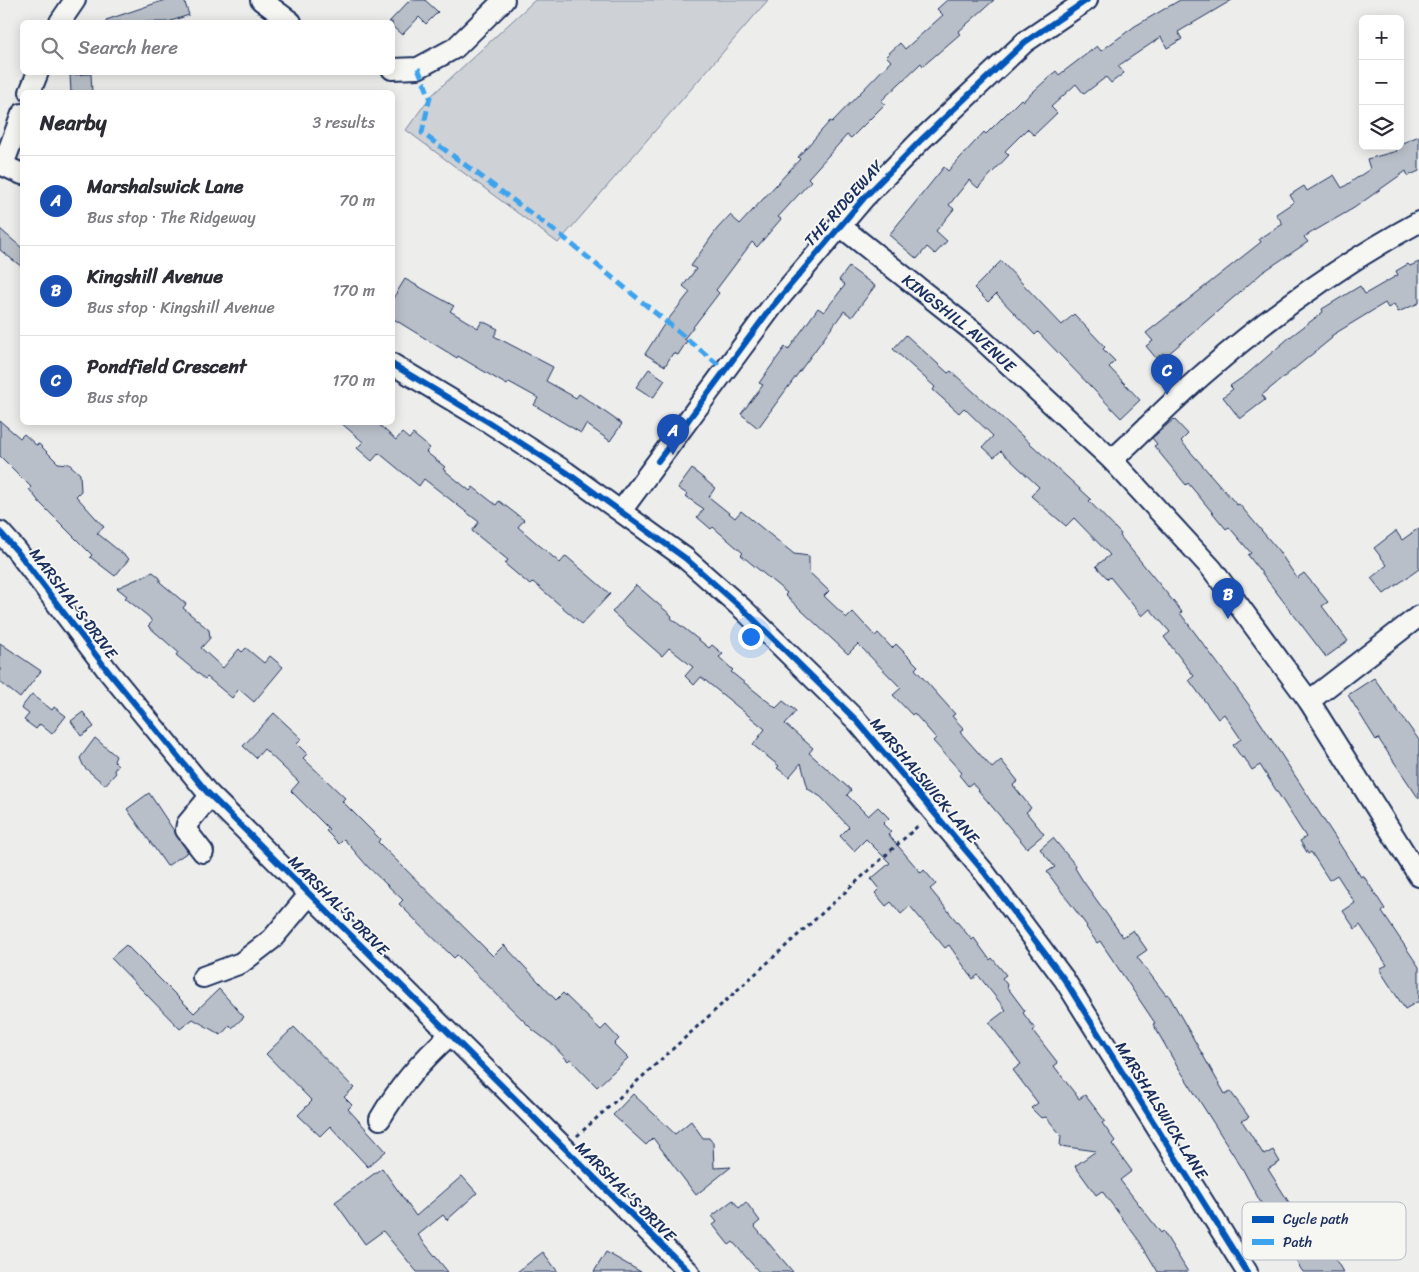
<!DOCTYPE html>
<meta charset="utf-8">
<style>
body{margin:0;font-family:Sriracha,sans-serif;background:#f7f7f7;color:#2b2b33}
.controls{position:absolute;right:15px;top:15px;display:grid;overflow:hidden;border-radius:8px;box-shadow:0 2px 12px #0003}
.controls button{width:45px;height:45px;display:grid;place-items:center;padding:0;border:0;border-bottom:1px solid #e1e1e2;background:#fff;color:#2b2b33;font:25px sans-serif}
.you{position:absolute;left:750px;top:636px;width:18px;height:18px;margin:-12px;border:4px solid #fff;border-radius:50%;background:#1a73e8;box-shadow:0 0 0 8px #1a73e833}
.badge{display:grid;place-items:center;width:32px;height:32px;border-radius:50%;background:#c8321e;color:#fff;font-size:16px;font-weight:700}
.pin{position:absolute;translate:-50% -41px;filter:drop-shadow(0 1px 2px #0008)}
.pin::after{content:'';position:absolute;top:26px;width:18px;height:15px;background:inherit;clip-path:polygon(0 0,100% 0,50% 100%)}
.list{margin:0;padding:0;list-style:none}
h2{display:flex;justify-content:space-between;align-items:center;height:65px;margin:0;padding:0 20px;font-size:21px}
h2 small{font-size:16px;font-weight:400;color:#7c7c81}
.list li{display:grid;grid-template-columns:32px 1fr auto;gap:15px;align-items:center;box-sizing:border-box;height:90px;padding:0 20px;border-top:1px solid #e1e1e2}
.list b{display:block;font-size:19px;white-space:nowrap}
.list p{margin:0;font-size:16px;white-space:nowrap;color:#7c7c81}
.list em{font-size:16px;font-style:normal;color:#7c7c81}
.icon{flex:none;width:28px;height:28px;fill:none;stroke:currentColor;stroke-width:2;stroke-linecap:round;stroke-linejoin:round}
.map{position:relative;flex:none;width:1419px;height:1272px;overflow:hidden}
.search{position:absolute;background:#fff;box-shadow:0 2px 12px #0003;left:20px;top:20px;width:375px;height:55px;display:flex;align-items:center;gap:12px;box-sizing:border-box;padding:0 18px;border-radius:8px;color:#7c7c81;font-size:19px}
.panel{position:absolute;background:#fff;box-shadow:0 2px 12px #0003;left:20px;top:90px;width:375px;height:335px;border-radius:8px}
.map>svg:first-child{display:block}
.green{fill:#ced2d7;stroke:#74809a}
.building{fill:#b9bfc8;stroke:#1b2f5e}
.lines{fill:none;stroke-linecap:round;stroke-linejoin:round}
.minor-casing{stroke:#1b2f5e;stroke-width:24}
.path{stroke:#1b2f5e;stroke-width:3;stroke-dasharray:4 4;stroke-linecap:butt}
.minor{stroke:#f6f6f2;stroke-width:20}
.quiet{stroke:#3da3ed;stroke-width:5;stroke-dasharray:10 5;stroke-linecap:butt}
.cycleway-casing{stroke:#f6f6f2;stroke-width:9}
.cycleway{stroke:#0057b8;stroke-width:6}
.labels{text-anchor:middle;stroke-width:4;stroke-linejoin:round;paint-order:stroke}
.street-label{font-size:16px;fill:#1b2f5e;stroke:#f6f6f2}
.key{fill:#f6f6f2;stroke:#b4bac6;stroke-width:1}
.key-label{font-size:14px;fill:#1b2f5e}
</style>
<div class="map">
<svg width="1419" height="1272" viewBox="0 0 1419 1272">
<rect width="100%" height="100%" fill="#edeeec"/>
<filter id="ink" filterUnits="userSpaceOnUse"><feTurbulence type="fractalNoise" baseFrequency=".02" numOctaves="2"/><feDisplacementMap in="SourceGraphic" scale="10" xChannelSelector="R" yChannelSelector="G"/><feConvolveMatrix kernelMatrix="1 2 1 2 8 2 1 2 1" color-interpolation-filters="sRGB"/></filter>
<g filter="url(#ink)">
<polygon class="green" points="535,0 768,0 558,243 406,130 430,97"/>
<g class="building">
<polygon points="165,0 184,0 189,15 168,22 106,22 106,20"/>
<polygon points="410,0 425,0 438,12 426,24 419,17 402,35 392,26 392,22 389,22"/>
<polygon points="947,0 994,0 958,32 960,34 923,66 921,63 881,101 885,104 851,138 847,135 808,178 811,181 778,217 781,219 757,247 752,242 716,290 719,293 684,339 687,341 678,355 673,353 665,366 645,354 663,326 690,292 683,286 696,269 691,266 717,229 730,215 740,224 800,159 798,157 830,121 832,122 891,61 886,56 900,43 905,49 943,15 937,9"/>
<polygon points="1180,0 1232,0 1178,32 1182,39 1167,48 1161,37 1118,66 1124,73 1111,83 1106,77 1084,94 1076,84 1051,107 1057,113 1034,135 1027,129 1005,151 1009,155 978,188 969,180 949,205 954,209 936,231 947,241 935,254 927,247 917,259 889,235 944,167 948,171 984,132 986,134 1021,99 1023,101 1056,71 1059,75 1097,46 1101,51 1135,26"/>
<polygon points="91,74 92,92 71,92 70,75"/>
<polygon points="1419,136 1419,171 1408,176 1406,171 1354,208 1304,237 1308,242 1263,272 1166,356 1163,353 1156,358 1146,346 1153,341 1146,333 1261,242 1259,239 1283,224 1276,214 1294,202 1290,195 1304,186 1307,191 1334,175 1342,188 1370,169 1367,159 1397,151 1395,146 1400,146 1400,144"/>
<polygon points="0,229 22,248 22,267 0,250"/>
<polygon points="1001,261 1062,325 1074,314 1105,347 1103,349 1115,361 1109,367 1140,400 1121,418 1038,332 1035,335 996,294 988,302 974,288"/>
<polygon points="1419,262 1419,303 1398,312 1394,304 1388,308 1385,303 1331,336 1332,338 1262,395 1265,400 1240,419 1223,397 1233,389 1230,386 1246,375 1290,337 1323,312 1322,309 1360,286 1365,294 1398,275 1396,271 1408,264 1410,266"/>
<polygon points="849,267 875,286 852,317 844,311 758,428 741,414 763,385 759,383 785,347 788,350 818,308 824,312 845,285 839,280"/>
<polygon points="405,279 454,306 450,311 478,328 482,321 498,329 494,336 553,367 546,381 576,398 579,394 622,424 610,441 586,424 581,433 534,405 538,398 509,382 507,385 458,356 457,358 392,318 392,300"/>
<polygon points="906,335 948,373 951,371 1091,499 1089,501 1121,534 1120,536 1182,612 1180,613 1249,705 1361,877 1363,875 1385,909 1382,912 1419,967 1419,1001 1405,1009 1381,972 1381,968 1387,965 1360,925 1355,929 1343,911 1355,903 1337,875 1329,880 1311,852 1308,854 1300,841 1306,837 1260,765 1252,770 1244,757 1242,758 1233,745 1241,739 1224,714 1218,719 1189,680 1194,676 1164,637 1170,632 1150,609 1142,616 1110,577 1108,579 1096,566 1110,555 1074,518 1066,526 1031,496 1039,487 1001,451 994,457 983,447 993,436 964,408 959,413 933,390 935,387 893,349"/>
<polygon points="649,369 665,380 653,398 636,387"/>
<polygon points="1174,419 1188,434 1181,441 1237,505 1239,504 1278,550 1297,578 1304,573 1328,602 1322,606 1348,641 1326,657 1248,555 1251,553 1229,527 1226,529 1188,483 1186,485 1154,446 1157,444 1152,438"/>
<polygon points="0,421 20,438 24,434 36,445 39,444 58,463 69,464 80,474 81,491 76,496 104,527 97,533 129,559 115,576 90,557 92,555 40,503 29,489 31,487 0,456"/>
<polygon points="340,422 376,422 396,440 402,433 409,439 413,434 430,448 426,452 445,467 443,469 470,491 473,487 496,505 499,501 524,520 518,527 560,563 566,556 610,594 582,624 533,582 530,585 505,564 508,560 472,531 479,522 424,479 419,486 379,453 372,461 357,448 363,442"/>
<polygon points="692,469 715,488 709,497 735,518 741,511 794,554 809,556 809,572 829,591 824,596 847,618 853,612 875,636 878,633 892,648 896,644 918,666 915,669 955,714 952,716 964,729 960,732 992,768 1001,760 1018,781 1013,785 1031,808 1026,812 1044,834 1027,848 972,783 968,786 959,775 962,773 933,741 936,738 914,713 912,715 893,695 901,688 858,644 848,654 785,595 787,593 741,555 743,553 713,527 711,529 697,517 704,509 685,496 687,494 678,488"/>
<polygon points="1419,528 1419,569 1384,594 1371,578 1387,565 1374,548 1396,531 1402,540"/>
<polygon points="153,572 160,578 160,582 186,604 183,608 209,630 210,638 201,648 223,668 239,649 242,652 246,648 264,663 270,656 283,667 254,702 239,689 232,698 207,677 205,679 176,655 178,652 148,626 152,622 149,617 125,598 127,596 117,588"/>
<polygon points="636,585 672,616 671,618 709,648 712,645 723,654 719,657 733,670 731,672 776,708 783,701 796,711 785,724 813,748 809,753 851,790 847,795 868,816 878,807 889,818 883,824 891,832 888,834 921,873 924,870 936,884 930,889 972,940 974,938 990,960 992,958 1006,975 1002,978 1008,986 1007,987 1025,1011 1023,1013 1035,1029 1033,1031 1058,1063 1054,1066 1079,1099 1085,1095 1105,1121 1102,1123 1115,1141 1112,1144 1132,1171 1120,1180 1161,1233 1163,1231 1188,1272 1158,1272 1140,1242 1102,1191 1096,1195 1075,1166 1096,1151 1060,1146 1061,1135 1046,1117 1041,1118 1031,1108 1038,1103 1013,1070 1021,1064 989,1023 1006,1010 978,975 973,979 949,945 945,948 910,906 901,914 891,902 886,906 875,893 879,889 871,879 890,863 866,839 854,851 840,836 849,827 821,797 808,789 801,763 789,777 777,768 779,766 753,745 765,729 701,677 694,685 685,676 693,667 669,648 662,656 612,612"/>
<polygon points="0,643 41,671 20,698 0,682"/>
<polygon points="1374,678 1419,740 1419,799 1378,738 1376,740 1348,695"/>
<polygon points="32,694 52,710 54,707 66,716 52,734 40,724 36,729 24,720 29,714 21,708"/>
<polygon points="83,712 94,727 81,736 71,721"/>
<polygon points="274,713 302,739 297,744 307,754 303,758 345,798 342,801 380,839 378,842 493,956 504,945 556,1000 563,993 601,1030 606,1025 619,1039 614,1044 628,1058 597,1087 570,1059 568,1061 553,1045 533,1030 457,955 454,958 399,904 403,900 368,867 344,839 339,844 326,831 329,829 291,791 299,782 264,749 256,758 243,746"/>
<polygon points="95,738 116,756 114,761 118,765 114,770 116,773 105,785 84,767 80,758"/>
<polygon points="149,793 188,852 167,866 127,809"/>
<polygon points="1053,838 1076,866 1075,868 1083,881 1123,937 1133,930 1147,950 1137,957 1166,995 1168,994 1225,1094 1230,1091 1249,1117 1242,1121 1264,1155 1273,1150 1280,1162 1268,1169 1300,1220 1309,1214 1343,1272 1303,1272 1275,1229 1242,1168 1173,1059 1153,1024 1155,1023 1100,941 1097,943 1086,927 1087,926 1047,872 1055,867 1040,849"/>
<polygon points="126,945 194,1013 219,989 244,1017 232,1028 230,1025 221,1035 193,1019 180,1029 111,958"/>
<polygon points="294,1027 354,1088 344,1097 352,1105 348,1109 386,1151 368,1167 330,1126 320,1136 298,1115 312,1101 266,1054"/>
<polygon points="633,1094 675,1134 691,1121 703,1138 709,1138 713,1143 714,1168 731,1167 696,1195 653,1138 646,1145 613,1115"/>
<polygon points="382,1168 416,1216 462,1176 477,1193 447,1220 443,1215 418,1235 448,1272 417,1272 383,1231 365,1244 335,1202"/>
<polygon points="733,1200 739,1208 746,1202 760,1221 754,1226 793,1272 759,1272 733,1242 729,1245 713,1225 717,1222 712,1216"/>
<polygon points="543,1252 558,1272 517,1272"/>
<polygon points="606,1252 641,1272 594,1272"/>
</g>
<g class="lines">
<g class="minor-casing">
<g id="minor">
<polyline points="261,0 291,22"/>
<polyline points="60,22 75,0"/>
<polyline points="392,69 418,68 455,48 504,0"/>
<polyline points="30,92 38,72"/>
<polyline points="0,164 22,174"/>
<polyline points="3,165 22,114"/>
<path id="s1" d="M839,225L974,332L1112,460L1212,569L1309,701L1419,876"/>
<polyline points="392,364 490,423 566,472 685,558 745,611 857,721 984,872 1064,979 1247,1272"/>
<path d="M1112,460C1144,431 1174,399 1207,371C1271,315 1343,263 1419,222"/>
<polyline points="621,511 771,308 864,198 921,140 1025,42 1087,0"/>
<polyline points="0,532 17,551 108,671 207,792 689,1272"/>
<polyline points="1309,701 1419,616"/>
<polyline points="203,852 186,830 187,824 210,796"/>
<polyline points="203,977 241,963 272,939 309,895"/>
<path d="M380,1119C399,1086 422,1060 450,1035"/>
</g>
</g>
<polyline class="path" points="577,1136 920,824"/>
<use href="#minor" class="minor"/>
<polyline class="quiet" points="418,68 430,97 422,133 563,237 725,370"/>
<g class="cycleway-casing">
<g id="cycleway">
<polyline points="392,364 490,423 566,472 685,558 745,611 857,721 984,872 1064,979 1247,1272"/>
<polyline points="658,461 771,308 864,198 921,140 1025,42 1087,0"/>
<polyline points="0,532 17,551 108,671 207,792 689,1272"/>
</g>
</g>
<use href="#cycleway" class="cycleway"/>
</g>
</g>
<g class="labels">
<g class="street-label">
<text transform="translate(843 203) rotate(-48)" y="6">THE RIDGEWAY</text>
<text dy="6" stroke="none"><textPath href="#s1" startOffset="155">KINGSHILL AVENUE</textPath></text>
<text transform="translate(74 603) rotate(53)" y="6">MARSHAL'S DRIVE</text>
<text transform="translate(925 780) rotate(50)" y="6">MARSHALSWICK LANE</text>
<text transform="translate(339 905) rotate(45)" y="6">MARSHAL'S DRIVE</text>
<text transform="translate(1162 1110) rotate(58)" y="6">MARSHALSWICK LANE</text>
<text transform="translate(626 1191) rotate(45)" y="6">MARSHAL'S DRIVE</text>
</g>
</g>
<rect x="1242" y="1202" width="164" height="58" rx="8" class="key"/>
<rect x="1252" y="1216" width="22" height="7" fill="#0057b8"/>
<rect x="1252" y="1239" width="22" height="6" fill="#3da3ed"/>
<g class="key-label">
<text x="1283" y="1224">Cycle path</text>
<text x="1283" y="1247">Path</text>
</g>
</svg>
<div class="controls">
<button>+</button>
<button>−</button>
<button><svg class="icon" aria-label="layers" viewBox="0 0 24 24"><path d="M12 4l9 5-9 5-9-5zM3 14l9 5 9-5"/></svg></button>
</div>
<div class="you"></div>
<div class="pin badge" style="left:673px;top:455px;background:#1a4fb4">A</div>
<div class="pin badge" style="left:1228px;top:619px;background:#1a4fb4">B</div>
<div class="pin badge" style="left:1167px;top:395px;background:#1a4fb4">C</div>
<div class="search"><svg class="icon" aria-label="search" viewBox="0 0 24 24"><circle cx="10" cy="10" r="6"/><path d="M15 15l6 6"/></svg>Search here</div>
<section class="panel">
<h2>Nearby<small>3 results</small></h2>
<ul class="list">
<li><span class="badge" style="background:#1a4fb4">A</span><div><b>Marshalswick Lane</b><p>Bus stop · The Ridgeway</p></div><em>70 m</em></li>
<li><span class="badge" style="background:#1a4fb4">B</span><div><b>Kingshill Avenue</b><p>Bus stop · Kingshill Avenue</p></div><em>170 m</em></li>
<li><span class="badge" style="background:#1a4fb4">C</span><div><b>Pondfield Crescent</b><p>Bus stop</p></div><em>170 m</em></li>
</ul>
</section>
</div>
